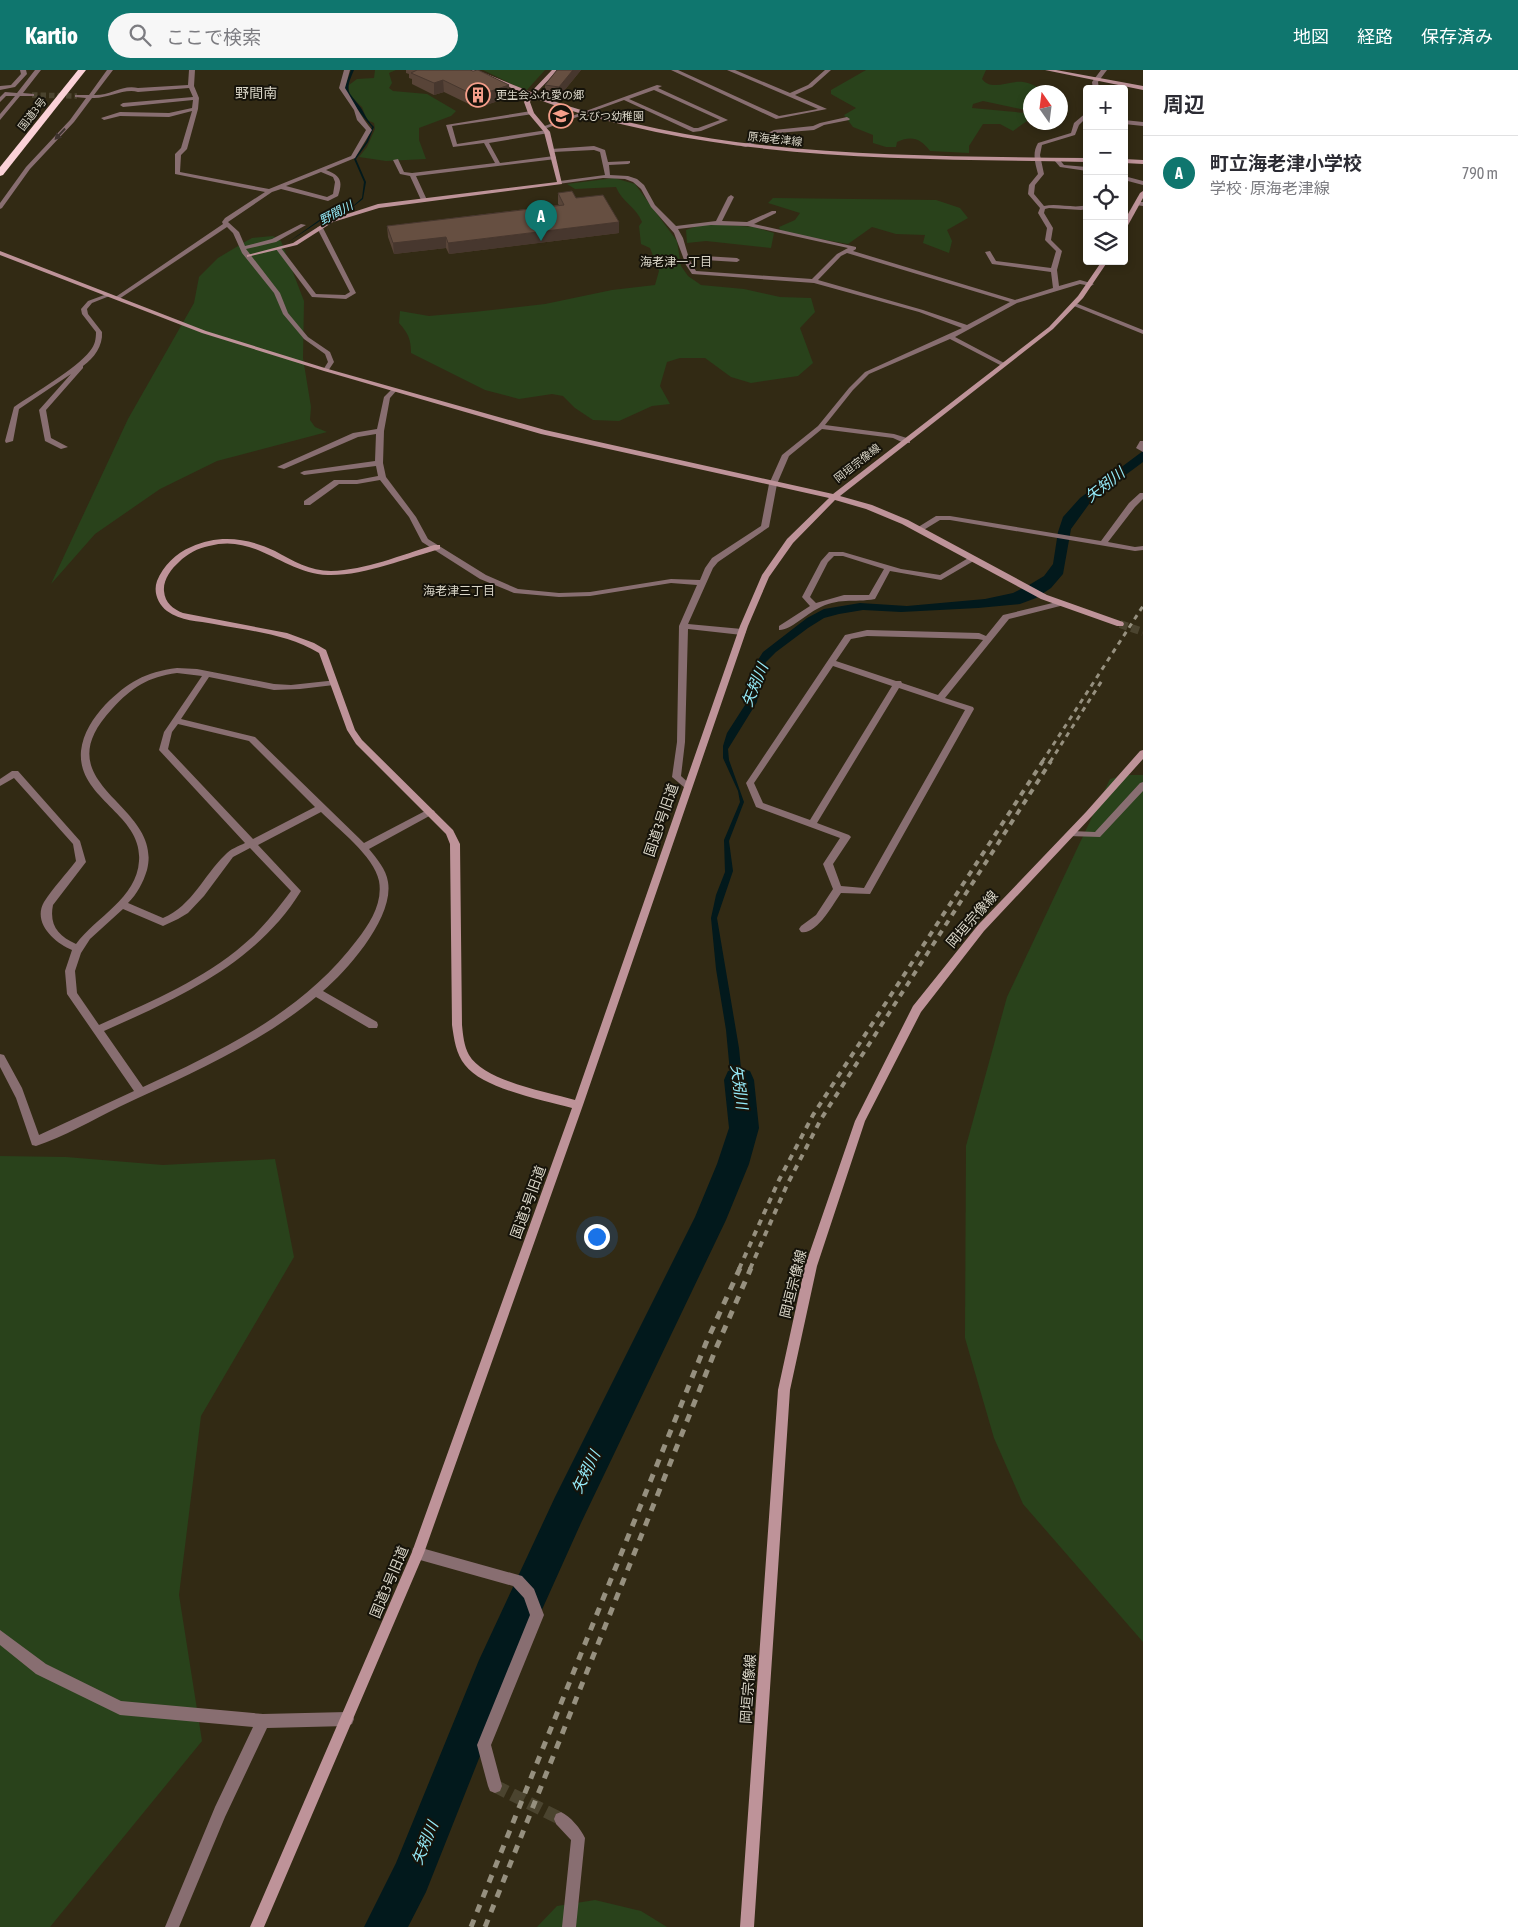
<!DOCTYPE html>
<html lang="ja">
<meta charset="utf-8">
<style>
body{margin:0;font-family:"Asap Condensed","Noto Sans JP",sans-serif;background:#f7f7f7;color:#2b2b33}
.controls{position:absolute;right:15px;top:15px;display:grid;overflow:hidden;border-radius:5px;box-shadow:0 2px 8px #0003}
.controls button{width:45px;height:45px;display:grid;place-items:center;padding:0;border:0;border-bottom:1px solid #e1e1e2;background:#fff;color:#2b2b33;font:25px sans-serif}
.compass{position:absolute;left:1023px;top:15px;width:45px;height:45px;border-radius:50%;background:#fff;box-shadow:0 2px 8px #0003;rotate:346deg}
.you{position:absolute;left:596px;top:1166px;width:18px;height:18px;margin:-12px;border:4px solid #fff;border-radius:50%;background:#1a73e8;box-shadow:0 0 0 8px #1a73e833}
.badge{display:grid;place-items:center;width:32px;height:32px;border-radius:50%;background:#0f766e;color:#fff;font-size:16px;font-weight:700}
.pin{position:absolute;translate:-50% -41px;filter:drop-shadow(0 1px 2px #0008)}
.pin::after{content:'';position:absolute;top:26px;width:18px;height:15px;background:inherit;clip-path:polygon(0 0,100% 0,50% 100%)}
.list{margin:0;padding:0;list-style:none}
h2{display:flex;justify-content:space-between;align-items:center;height:65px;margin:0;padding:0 20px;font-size:21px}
h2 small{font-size:16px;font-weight:400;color:#7c7c81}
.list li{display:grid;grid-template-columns:32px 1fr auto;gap:15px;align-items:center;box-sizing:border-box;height:75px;padding:0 20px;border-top:1px solid #e1e1e2}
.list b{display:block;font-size:19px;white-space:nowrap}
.list p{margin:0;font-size:16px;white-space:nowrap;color:#7c7c81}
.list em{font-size:16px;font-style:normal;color:#7c7c81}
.icon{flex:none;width:28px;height:28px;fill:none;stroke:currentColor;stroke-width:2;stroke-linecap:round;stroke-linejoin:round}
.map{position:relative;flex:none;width:1143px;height:1857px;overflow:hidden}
header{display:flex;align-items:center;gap:30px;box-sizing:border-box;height:70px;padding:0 25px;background:#0f766e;color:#fff}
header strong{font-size:24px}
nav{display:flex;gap:28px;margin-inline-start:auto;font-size:18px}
.search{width:350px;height:45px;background:#f7f7f7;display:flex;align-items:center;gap:12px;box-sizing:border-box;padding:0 18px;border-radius:28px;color:#7c7c81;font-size:19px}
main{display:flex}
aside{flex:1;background:#fff}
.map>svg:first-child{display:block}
.green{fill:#29421b}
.water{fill:#02191c}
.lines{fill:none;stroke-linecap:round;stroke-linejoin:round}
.river{fill:#02191c;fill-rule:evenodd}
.street-tunnel-far1{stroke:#4b442f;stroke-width:5.5;stroke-dasharray:5.5 3;stroke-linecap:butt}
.street-tunnel{stroke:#4b442f;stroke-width:13;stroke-dasharray:13 6;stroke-linecap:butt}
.secondary-tunnel{stroke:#4b442f;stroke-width:8;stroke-dasharray:8 4;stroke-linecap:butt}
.street{fill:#886e71;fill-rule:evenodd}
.secondary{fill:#be9399;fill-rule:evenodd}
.highway{fill:#fbd2d8;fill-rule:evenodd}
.rail-far2{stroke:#96907f;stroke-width:3;stroke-dasharray:5 5;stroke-linecap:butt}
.rail-far1{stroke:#96907f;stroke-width:4;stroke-dasharray:6 6;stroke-linecap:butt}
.rail{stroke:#96907f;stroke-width:5;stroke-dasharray:8 8;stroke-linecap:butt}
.wall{fill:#584438}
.shaded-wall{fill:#47372e}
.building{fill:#664f41;stroke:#47372e}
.oneway{fill:#3e332e}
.labels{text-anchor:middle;stroke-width:4;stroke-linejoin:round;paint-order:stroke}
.far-poi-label{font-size:11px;fill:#dad6c8;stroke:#16130a;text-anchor:start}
.far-street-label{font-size:11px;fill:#dad6c8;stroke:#16130a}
.far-water-label{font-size:12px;font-style:italic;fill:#96ecfa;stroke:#16130a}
.far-neighbourhood-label{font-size:12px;fill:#dad6c8;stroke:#16130a}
.far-quarter-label{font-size:14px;fill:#dad6c8;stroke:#16130a}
.street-label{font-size:14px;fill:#dad6c8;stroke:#16130a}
.water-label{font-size:15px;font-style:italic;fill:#96ecfa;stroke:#16130a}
</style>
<header>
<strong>Kartio</strong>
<div class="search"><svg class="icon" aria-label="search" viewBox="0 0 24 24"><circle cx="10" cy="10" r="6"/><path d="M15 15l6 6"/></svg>ここで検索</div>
<nav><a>地図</a><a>経路</a><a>保存済み</a></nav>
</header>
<main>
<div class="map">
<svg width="1143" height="1857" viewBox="0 0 1143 1857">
<rect width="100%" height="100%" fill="#322a14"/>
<g class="green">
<polygon points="375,0 396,0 389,3 392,13 389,18 393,21 427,24 456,41 451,46 419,58 419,70 426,89 386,91 359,87 367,77 375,59 374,53 367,50 362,37 349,24 349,15 357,9 374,8"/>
<polygon points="483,0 545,0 526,21"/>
<path d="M866,0H986L982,9C990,20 1005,13 1016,12C1024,11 1032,14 1039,18L1037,22H1030V39L1025,40L983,31L973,34L972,38L1025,43L1027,51L1013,61L1000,54H983L969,76V83L930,81C921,69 912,65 897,72L896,77H886L873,73V65L853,57L844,45L856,38L831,24V20Z"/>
<path d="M614,108L635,114L677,171L681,196L688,206L701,215L744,219L780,227L811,228L815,242L800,258L813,293L798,306L751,313L731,307L705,288H680L667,292L660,316L670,334L652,336L619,351L593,350L575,338L563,326L552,324L519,329L485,320L411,283C411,269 408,263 399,253L400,241L429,246L474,242L545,234L612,220L655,215L659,201L650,178L641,174L639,156L642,152C636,137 622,132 616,117L575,119L567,114Z"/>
<polygon points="773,128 936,130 960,138 968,148 947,160 952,171 949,183 923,173 925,165 896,164 872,157 848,174 781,162 779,157 795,150 800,143 768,133"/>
<polygon points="712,154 754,157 774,163 771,178 706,171 687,173 686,160 697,156"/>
<polygon points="273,166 281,171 304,231 303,288 311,337 310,350 315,357 327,362 217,391 160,419 95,464 51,514 128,349 194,233 199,207 218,188 243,173 252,168"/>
<polygon points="1126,705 1143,705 1143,1572 1023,1434 994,1368 965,1268 966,1076 1007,927 1110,709"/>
<polygon points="0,1086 66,1087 163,1095 275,1089 294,1187 201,1346 179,1525 202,1671 50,1857 0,1857"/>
<polygon points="595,1830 641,1841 667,1857 537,1857 557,1836"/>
</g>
<g class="water">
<path d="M351,0H354C344,23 348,20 361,38C366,46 366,49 374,57L368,72L356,89L366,112L363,129L354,136L323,149L287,173L322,148L353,136L362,128L364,112L354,89L366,72L372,57C361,45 353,33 344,19Z"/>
<polygon points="1143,381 1143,392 1092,430 1071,459 1063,504 1051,518 1036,528 1020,534 978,538 901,542 863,540 839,544 824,548 808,558 776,582 766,592 762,602 757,632 728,679 729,690 744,732 729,771 733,801 717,848 739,978 746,1051 734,1045 726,960 716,899 711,848 716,825 725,802 724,770 740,732 738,721 723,688 723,676 727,663 745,635 756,593 763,582 807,548 824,539 860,533 907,536 985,529 1013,523 1029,515 1044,506 1053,494 1058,462 1063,447 1080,428"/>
</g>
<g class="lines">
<polygon class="river" points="739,998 750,1001 754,1010 759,1058 749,1094 726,1150 581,1453 509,1613 426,1822 408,1857 364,1857 396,1793 479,1590 555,1427 695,1147 717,1094 729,1058 724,1010 728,1001"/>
<polyline class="street-tunnel-far1" points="32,25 77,26"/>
<polyline class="street-tunnel" points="495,1716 561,1749"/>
<polyline class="secondary-tunnel" points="1120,554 1143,562"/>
<g class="street">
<polygon points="20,0 26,0 27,4 15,17 0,20 0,16 11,15 21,4"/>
<polygon points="35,0 41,0 23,23 34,24 34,26 20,26 0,50 0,44 15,26 6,26 0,32 0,27 5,22 17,23"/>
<path d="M107,0H113L94,25C109,26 123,14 138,18L188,15L189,0H195L194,16L199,28L198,39L187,79L181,85L180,102L269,119L351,86L366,60L357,50L354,40L339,18L344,0H350L345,18C354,32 361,47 372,60L355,88L326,100C341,106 343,111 338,126L328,131L281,119L272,122L228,152L239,162L245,176L272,169L301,154L306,155L276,172L246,179L280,223L288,243L308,267L330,282L334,292L328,301L323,300L328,292L325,284L304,269L283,244L274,223L242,183L233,163L227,157L119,229L114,228L223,154L222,152L225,148L265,122L175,104V84L181,78L192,41L169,47L120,46L104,50L101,48L120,42L169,43L192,38L193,30L123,37L120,35L123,33L193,27L189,18L138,22C124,18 108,29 92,28L74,52L30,99L2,138L0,139V133L26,97L70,50L86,28L75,27V25H89ZM321,102L333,107L335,112L333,124L327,127L286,116Z"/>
<polygon points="671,0 678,0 779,46 818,39 727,0 735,0 790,23 808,15 825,0 831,0 812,17 795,25 827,39 776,49"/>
<polygon points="1101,0 1107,0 1098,12 1099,19 1093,19 1092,12"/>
<path d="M657,15L662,16L658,18L728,50L701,61L693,62L624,30L547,58L542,57ZM654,20L720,50L698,58H694L629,29Z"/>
<polygon points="531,41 534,43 533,44 452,56 457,74 547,60 550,62 549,63 489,73 500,93 554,86 556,87 556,89 416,106 427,130 424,132 421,130 410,106 400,104 393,90 398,89 404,102 412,103 495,93 484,73 453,77 446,55"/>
<path d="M1087,42V47L1079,55L1075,65L1042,75L1040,85L1044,104L1035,115L1034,124L1044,136C1059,133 1073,139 1087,135V139L1081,140L1049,138L1045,139L1044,143L1053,158L1051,170L1062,181L1057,200L1059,216L1080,210L1094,214L1091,216L1080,214L1017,233L955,267L1006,294V296H1002L950,269L869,304L853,320L825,355L894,364L910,369V373H904L893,368L822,359L789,386L777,414L769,457L718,492L713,498L688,554L742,559L746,562L742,565L688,559L685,672L681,706L692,716L691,718H685L672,707L677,672L679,556L697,515L671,513L590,526L559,527L514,523L480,509L422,472L409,447L380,410L357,414H339L310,435H304V431L334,410H357L378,406L376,396L304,405L300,403L304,401L375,391L376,364L358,367L284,399L277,397L353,363L377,359L384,327L392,319H396L397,320L390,328L384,361L383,393L386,407L416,447L428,469L486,505L518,519L559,523L590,522L671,509L700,510L705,498L712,488L761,456L769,414L782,385L818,356L849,318L865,302L962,258L919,242L814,213L692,204L686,195L674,163L651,137L641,119L633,112L625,109L603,108L558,114V112L560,111L605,105L600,82L594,80L553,82L550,80L551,79L594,76L605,80L608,92L630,91V93L628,94L609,95L610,105L628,106L637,109L644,115L655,135L676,156L716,151L728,127L731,125L734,127L722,151L747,152L772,141H776V143L754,154L856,177V179L853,181L1015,230L1053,218L1051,202L992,194L985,182L990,181L996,191L1051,198L1056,181L1045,170L1047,158L1038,143L1040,138L1028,124L1029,115L1038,104C1035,93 1032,83 1038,73L1071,63L1074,53ZM711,155L748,156L848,178L837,184L812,209L696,201L689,189L737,192L740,190L737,188L688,185L683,168L678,159ZM847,183L1010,232L967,255L923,240L818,210L841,186Z"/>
<polygon points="847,47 850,49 849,50 824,55 814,60 777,63 746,77 741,76 774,60 813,56 820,53"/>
<polygon points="1124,50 1143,52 1143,56 1124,54"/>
<polygon points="1055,89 1059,89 1064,95 1087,97 1087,101 1060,97 1054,90"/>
<polygon points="1124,106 1143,111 1143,115 1124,110"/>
<polygon points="1137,132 1143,132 1143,136 1135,135 1135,133"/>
<polygon points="320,156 323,158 356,223 346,229 312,227 276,179 281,178 316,224 345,225 350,222 317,158"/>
<path d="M107,224L112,225L92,233L87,239L88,244L102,262C103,276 94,288 83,296V298L46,340L51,368L68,377L61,379L45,371L39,340L71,304L19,339L13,371L6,373L5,371L14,337C34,323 76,299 90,281C95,275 96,269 96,262L82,244L81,239L88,231Z"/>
<polygon points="1074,234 1078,234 1143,260 1143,264 1074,236"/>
<polygon points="1140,371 1143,371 1143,382 1136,378"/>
<polygon points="1140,423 1143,423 1143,429 1135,437 1108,472 1135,477 1143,476 1143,480 1135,481 950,450 940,450 922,461 919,461 915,459 936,446 950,446 1101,471 1129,433"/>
<path d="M829,482H843L901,499L940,505L970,487H976L977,489L941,510L890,501L875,529C853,533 838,527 817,539C807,544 789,561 779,560V556L810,536L802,527L821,491ZM834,486H843L884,499L869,525H844L816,533L810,527L828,492Z"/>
<path d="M1061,531L1065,533L1064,535L1009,549L945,628L973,637L974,639L870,824L841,823C833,834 817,865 801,862L799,859L801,856L816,845L833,819L823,794L840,768L756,737L746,713L845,565L867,560L979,563L986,566L1003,545ZM867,566L978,569L983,570L938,625L902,613L901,611H896L836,591L851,569ZM833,596L892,616L810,750L763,733L754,713ZM899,618L965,640L864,818L841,816L833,794L851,767L849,765L817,753Z"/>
<path d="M177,598L197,599L274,614L291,615L337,610V614L334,615L300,619L274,620L209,607L181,649L255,667L364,773L427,740H433L435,742L433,744L369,779C377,789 386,799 388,812C394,847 348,900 323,921L377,952L378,955L377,958H369L316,927C258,975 188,1005 119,1037C93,1050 63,1067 36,1076L32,1075L31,1072L16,1028L0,997V984L4,985L22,1018L39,1065L134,1021L67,924L65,901L72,880C55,873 32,853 44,832C53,818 66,804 76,791L73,774L14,708L0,716V709L12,701H18L80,771L86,792L53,835C49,855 58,866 76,874C96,847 137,828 139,791C143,744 77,729 81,681C83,663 93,648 105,635C128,612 145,602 177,598ZM177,603L202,606L164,662L159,680L245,773C239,776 230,779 225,785C203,806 193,835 163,848L128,833C137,824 143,813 147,800C164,733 40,716 112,639C132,617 148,607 177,603ZM178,654L249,671L315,737L253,769L168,679L172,662ZM321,742C338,759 374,786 379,811C383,833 370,853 357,870C303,942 223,980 143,1017L104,961C178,928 256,894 301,821L258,775ZM250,778L291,821C278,838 266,854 251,868C208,908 152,931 99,955L77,923L75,901L81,883L90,869L123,839L163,856L178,849L188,843L204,826L233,787Z"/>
<polygon points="1143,712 1143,721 1100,767 1068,766 1066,764 1071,761 1095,762 1140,713"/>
<polygon points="418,1477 522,1506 534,1519 544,1545 491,1675 502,1716 500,1721 495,1723 490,1721 488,1716 477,1675 530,1545 524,1528 513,1516 413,1488 412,1483 413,1478"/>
<polygon points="0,1560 46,1594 121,1631 263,1644 347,1642 352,1644 354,1649 352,1654 347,1656 267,1658 225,1747 179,1857 165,1857 215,1737 253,1657 120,1645 36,1604 0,1575"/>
<path d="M561,1742C570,1746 581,1759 585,1768L576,1857H562L571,1770L556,1754L554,1749L556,1744Z"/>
</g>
<g class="secondary">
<path d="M470,0H477L531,22L552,0H558L535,24C574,40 617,50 659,59C800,88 944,86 1087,88V92C943,89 798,91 656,62C615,53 572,43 532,27L530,32L534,43L550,62L562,114L379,138L333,152L297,175L247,187V185L293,173L329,150L378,134L557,112L544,62L528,43L524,32L528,25Z"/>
<polygon points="1045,0 1056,0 1143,16 1143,20"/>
<polygon points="1124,89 1143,90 1143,94 1124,93"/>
<polygon points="1143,121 1143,128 1127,157 1124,159 1124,151 1140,123"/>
<path d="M0,181L206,261L328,299L545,360L833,424L1049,257L1078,226L1102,191H1108L1083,228L1053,259L840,426L872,435L908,450L1047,525L1123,552L1124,554L1123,556H1117L1041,529L902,454L866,439L835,430L793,473L769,507L748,556L583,1035L424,1483L264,1857H250L412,1482L572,1038C543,1030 483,1019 465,995C456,984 454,969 452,955L450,774L446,764L356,674L347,660L319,583C287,564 251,561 214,554C199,551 180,551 167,541C158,534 153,522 157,511C163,496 176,483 191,477C219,464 248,468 275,481C293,491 310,501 331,501C366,500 401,485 434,475H440V479C406,488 364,506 328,505C284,504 256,463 209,476C198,478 187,484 179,492C171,499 163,510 164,521C165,533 173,539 183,543L287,563L314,573L326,580L355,660L362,670L453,760L460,774L462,955C463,965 464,976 469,985C484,1011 547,1022 575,1030L740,556L762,505L787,469L829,428L541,364L324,301L202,263L0,185Z"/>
<polygon points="1143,680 1143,689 1092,746 984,861 921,942 865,1051 817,1196 790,1320 754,1857 740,1857 778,1320 805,1196 855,1051 913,936 978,855 1086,742 1140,681"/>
</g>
<polygon class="highway" points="78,0 86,0 3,105 0,106 0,97"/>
<g class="rail-far2">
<polyline points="1042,692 1143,536"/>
<polyline points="1050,692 1103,609"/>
</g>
<g class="rail-far1">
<polyline points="739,1199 779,1110 813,1045 1043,691"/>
<polyline points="750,1199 787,1115 821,1049 1051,691"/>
</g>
<g class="rail">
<polyline points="471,1857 706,1273 740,1198"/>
<polyline points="485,1857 717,1276 751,1198"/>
</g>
</g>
<g class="wall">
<polygon points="406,0 470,0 509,15 510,27 477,38 444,22 434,25 412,14 412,9 409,8 409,4 406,3"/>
<polygon points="557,0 581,0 559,27 545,25 545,15"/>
<polygon points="558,123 576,128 619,152 619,163 449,184 446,178 394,184 388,167 387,156 559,135 558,134"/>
</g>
<g class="shaded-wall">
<polygon points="573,0 581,0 559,27 559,17"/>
<polygon points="443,10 444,22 434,25 434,13"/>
<polygon points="509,15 510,27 477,38 476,26"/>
<polygon points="619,152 619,163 449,184 448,173"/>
<polygon points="446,167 446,178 394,184 393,173"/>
</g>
<g class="building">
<polygon points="417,0 470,0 473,1 478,0 509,15 476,26 443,10 434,13 411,3"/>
<polygon points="557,0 573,0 559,17 545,15"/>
<polygon points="572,121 576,128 603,125 619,152 448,173 446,167 393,173 387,156 564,135 558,123"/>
</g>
<defs><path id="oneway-solid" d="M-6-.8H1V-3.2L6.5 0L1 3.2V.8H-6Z" transform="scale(1.25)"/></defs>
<use class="oneway" href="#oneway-solid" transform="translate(60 64) rotate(133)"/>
<defs>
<g id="building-ring" transform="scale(1.25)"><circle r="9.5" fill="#16130a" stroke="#f49e8a" stroke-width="1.5"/><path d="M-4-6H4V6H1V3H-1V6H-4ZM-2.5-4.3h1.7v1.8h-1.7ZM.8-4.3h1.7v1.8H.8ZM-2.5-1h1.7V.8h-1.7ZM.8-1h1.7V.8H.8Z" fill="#f49e8a"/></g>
<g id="school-ring" transform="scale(1.25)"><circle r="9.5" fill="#16130a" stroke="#f49e8a" stroke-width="1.5"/><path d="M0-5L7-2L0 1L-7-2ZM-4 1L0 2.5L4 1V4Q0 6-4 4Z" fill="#f49e8a"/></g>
</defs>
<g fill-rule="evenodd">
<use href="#building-ring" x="478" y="25"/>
<use href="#school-ring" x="561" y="46"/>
</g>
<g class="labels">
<g class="far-poi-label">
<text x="496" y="29">更生会ふれ愛の郷</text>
<text x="578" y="50">えびつ幼稚園</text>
</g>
<g class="far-street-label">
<text transform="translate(32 44) rotate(-52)" y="4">国道3号</text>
<text transform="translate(775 69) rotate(6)" y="4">原海老津線</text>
<text transform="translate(857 393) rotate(-38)" y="4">岡垣宗像線</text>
</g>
<g class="far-water-label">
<text transform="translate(336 143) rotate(-28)" y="4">野間川</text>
</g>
<g class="far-neighbourhood-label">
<text x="676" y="196">海老津一丁目</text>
<text x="459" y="525">海老津三丁目</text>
</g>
<g class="far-quarter-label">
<text x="256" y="28">野間南</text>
</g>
<g class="street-label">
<text transform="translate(661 750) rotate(-71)" y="5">国道3号旧道</text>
<text transform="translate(972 849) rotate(-49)" y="5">岡垣宗像線</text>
<text transform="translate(528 1132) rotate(-70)" y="5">国道3号旧道</text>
<text transform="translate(793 1214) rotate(-76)" y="5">岡垣宗像線</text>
<text transform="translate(389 1512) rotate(-67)" y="5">国道3号旧道</text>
<text transform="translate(748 1619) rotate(-86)" y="5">岡垣宗像線</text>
</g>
<g class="water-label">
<text transform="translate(1105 415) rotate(-38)" y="5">矢矧川</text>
<text transform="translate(755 615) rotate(-68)" y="5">矢矧川</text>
<text transform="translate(739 1017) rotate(82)" y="5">矢矧川</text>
<text transform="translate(586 1402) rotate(-64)" y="5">矢矧川</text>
<text transform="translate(425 1773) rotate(-68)" y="5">矢矧川</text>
</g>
</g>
</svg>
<div class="controls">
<button>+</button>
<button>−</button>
<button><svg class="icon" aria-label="locate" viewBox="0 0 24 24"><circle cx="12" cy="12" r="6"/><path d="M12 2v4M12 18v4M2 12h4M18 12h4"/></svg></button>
<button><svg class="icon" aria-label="layers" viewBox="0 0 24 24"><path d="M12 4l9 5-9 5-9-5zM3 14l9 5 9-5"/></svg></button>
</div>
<svg class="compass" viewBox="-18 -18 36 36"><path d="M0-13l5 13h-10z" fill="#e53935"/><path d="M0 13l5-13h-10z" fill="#7c7c81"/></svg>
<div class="you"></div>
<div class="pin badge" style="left:541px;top:171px">A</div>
</div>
<aside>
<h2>周辺<small></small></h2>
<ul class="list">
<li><span class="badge">A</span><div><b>町立海老津小学校</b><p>学校 · 原海老津線</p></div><em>790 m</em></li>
</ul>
</aside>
</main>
